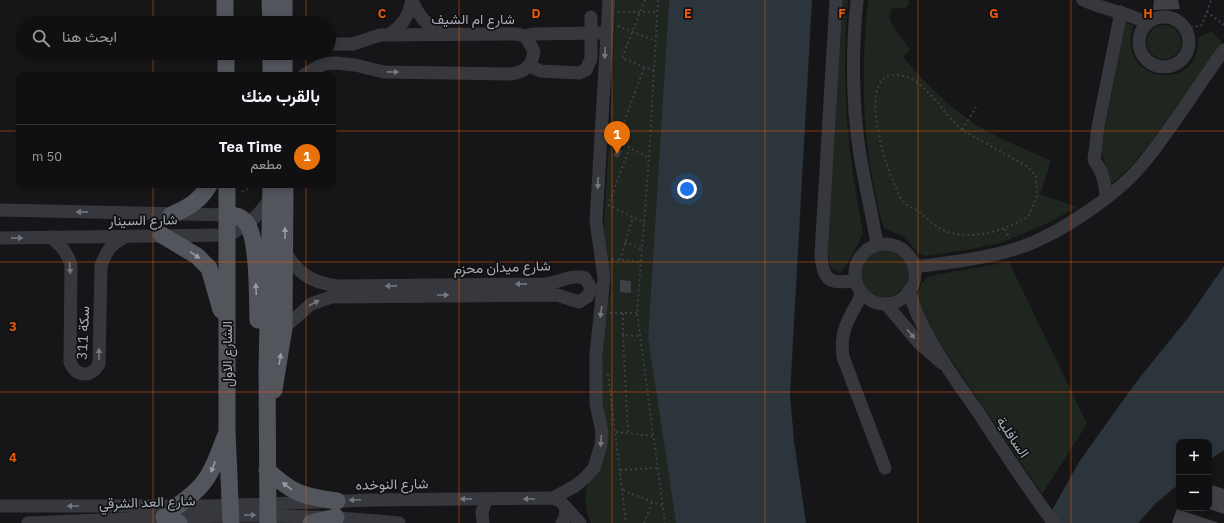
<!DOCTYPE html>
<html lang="ar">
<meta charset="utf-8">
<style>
body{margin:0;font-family:"IBM Plex Sans",Vazirmatn,sans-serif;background:#19191b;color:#f1f3f6;direction:rtl}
.controls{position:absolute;right:12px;bottom:12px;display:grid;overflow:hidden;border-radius:8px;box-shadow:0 2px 6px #0003}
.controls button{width:36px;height:36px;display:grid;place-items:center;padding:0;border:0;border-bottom:1px solid #303032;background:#101012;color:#f1f3f6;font:20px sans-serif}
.you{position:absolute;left:687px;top:189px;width:14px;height:14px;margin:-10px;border:3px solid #fff;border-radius:50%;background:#1a73e8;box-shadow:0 0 0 6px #1a73e833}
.badge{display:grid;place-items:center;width:26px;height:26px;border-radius:50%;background:#0b8043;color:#fff;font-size:13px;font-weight:700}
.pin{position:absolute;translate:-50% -33px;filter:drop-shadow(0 1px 2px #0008)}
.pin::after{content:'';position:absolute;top:21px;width:14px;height:12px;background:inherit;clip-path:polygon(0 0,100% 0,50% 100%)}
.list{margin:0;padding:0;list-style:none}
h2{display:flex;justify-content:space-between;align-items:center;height:52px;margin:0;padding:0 16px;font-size:17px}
h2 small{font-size:13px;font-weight:400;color:#9c9d9f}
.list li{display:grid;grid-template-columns:26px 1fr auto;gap:12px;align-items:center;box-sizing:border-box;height:64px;padding:0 16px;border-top:1px solid #303032}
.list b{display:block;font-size:15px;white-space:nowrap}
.list p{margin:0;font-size:13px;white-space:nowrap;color:#9c9d9f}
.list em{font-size:13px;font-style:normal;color:#9c9d9f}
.icon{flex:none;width:22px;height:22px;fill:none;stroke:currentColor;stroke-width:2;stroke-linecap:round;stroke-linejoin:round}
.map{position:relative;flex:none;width:1224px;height:523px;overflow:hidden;direction:ltr}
.search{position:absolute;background:#101012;box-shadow:0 2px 6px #0003;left:16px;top:16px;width:320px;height:44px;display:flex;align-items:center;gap:10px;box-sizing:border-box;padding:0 14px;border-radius:22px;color:#9c9d9f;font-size:15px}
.panel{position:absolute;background:#101012;box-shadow:0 2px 6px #0003;left:16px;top:72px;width:320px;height:116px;border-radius:8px;direction:rtl}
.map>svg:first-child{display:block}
.green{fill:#1e261f}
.water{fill:#2c353c}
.building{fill:#404145}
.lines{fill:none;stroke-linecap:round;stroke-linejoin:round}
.path{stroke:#3d3f44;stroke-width:2;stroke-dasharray:2 3;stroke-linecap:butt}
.minor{stroke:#37383d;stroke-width:13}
.major{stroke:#53555c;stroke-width:17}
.oneway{fill:#757881}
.oneway2{fill:#979ba6}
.grid{fill:none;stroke:#e8590c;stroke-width:1;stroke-opacity:0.55}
.labels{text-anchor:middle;stroke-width:3.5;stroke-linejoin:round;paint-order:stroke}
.street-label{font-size:14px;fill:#a8adb8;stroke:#111113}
.grid-label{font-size:13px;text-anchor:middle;font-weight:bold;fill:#e8590c;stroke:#111113;stroke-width:3.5;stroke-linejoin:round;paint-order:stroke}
</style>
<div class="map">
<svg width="1224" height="523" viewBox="0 0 1224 523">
<rect width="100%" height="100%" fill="#161618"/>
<g class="green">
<path d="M616,0H669L648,338L676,523H591C583,506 583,487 595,472L606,307C611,300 612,282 610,273C609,268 606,264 606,259C604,246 604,234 604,221L614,64L613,57Z"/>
<path d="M841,0H848C841,82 847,151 863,232C862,238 844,270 840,273L831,268L827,250Z"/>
<path d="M868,0H908L909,4L905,8H892L889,19L910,50L903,57C924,82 948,106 975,124C998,139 1026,149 1051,161L1040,194L1077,207L1050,222L1001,243L966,250L926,256L919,254L903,236L884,228C862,156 860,74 868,0Z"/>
<path d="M1125,23L1134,25C1112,83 1202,95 1198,38L1211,31L1222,42L1151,142L1130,167L1113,183L1110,181L1101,150Z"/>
<circle cx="1164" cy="42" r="17"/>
<circle cx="884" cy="273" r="24"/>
<polygon points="1009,262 1087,424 1042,494 936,337 917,299 921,284 929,276"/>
</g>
<g class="water">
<polygon points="669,0 812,0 790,395 794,441 806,523 676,523 648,338"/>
<polygon points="1224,266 1224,450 1209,460 1209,442 1179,442 1179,484 1156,503 1138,523 1045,523 1079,462 1111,417 1141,376 1188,318"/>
</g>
<g class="building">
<polygon points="1154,0 1178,0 1180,9 1153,10"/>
<polygon points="616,149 622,151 618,158 613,156"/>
<polygon points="620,280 631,281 631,293 620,292"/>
<polygon points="1209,484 1224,489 1224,514 1209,509"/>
<polygon points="1177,509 1219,523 1172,523"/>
</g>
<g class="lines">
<g class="path">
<polyline points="645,0 622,58 654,71"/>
<polyline points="658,0 649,158 637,313 665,523"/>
<polyline points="618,12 657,12"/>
<polyline points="1207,12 1211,0"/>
<polyline points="618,26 656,41"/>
<polyline points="1186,29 1202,25 1207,12 1224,25"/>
<polyline points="644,68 617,141 649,158"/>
<path d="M962,130C944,115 923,75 896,75C852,74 890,182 902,200C907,206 913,208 919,212C927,218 934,226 943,230C972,242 1002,231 1028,217L1037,196L1036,176L1028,167L962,130L976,107"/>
<polyline points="242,192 256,185"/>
<polyline points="610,201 629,149"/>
<polyline points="608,205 645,223"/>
<polyline points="1005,229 1009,239"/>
<polyline points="625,242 642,249"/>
<polyline points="612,259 641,262"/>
<polyline points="620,260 633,217"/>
<polyline points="610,313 637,313"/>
<polyline points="623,313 623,335 639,336"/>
<polyline points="623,335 628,434"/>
<polyline points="608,374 626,523"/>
<polyline points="616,432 653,436"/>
<polyline points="620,470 659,468"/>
<polyline points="623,490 662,506"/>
<polyline points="644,523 652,502"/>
</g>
<g class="minor">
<path d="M412,0C418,16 428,28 445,33"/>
<path d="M836,0L821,255C823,281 830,285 856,280"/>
<path d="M857,0C852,50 852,105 860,155C865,185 872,215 877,244"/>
<path d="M1083,0C1104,10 1127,12 1147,23"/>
<circle cx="1164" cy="42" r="25"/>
<path d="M390,34C403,25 409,15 412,0"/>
<polyline points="525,36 533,34 599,33"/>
<polyline points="529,66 541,71 579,73 586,70 591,59 591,17"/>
<path d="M304,75L323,64L335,63L355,65L384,72L511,74C525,72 532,66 534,51L525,36L517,34L380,35L353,44H329"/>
<path d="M1106,197C1105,182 1103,172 1094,160L1098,127L1121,12"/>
<polyline points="0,210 228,215"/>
<path d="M50,237C61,245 67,252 71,265L70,362C76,377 91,378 99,364L101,266C106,251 111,244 125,237"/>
<path d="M0,238L228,235C247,227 260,215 271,197"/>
<circle cx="885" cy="274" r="30"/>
<path d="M914,267C947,263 981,259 1012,250C1054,238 1113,198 1141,166C1171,130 1196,88 1224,50"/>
<path d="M909,290C918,329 955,379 978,412C1003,450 1027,488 1054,523"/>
<path d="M862,293C851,318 839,327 843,357L885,468"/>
<polyline points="886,304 919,343 942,363"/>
<path d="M284,328L311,304L331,297L557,295L579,302L588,296L591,288L585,278C572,274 560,282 546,284L337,286C310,282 299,274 285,252"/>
<polyline points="553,498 575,486 585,478 594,468 601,445 602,432 596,404 596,354 604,278 596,221 609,0"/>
<polyline points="0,506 210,506 373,500 553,498 560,501 580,523"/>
<path d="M28,523C152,518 275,510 399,523"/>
<polyline points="483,523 482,512 487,499"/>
<polyline points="562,523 565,518 566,507"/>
</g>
<g class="major">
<polyline points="225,0 225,23"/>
<polyline points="270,0 271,23"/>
<polyline points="284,0 284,23"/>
<polyline points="226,53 226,75"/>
<polyline points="271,53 271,75"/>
<polyline points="284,53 284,75"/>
<polyline points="227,185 227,431 231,523"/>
<path d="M171,215C188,208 200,201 209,185"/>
<path d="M228,215C235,215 240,216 245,221C259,236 257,298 258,320"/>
<polyline points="162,235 197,256 209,268 221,310"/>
<polyline points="274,390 284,328 285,185"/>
<path d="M267,470C294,494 301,496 337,501"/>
<path d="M177,506C209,484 212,471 225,437"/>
<polyline points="164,517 179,523"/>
<polyline points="268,523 267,369 271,185"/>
<polyline points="311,523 336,517"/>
</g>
</g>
<defs><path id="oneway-solid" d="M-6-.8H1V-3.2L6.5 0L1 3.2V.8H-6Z"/></defs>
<g class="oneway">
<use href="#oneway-solid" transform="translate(605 53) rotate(93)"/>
<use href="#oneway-solid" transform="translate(393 72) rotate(1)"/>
<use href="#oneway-solid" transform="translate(598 183) rotate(93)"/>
<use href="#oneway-solid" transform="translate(82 212) rotate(-179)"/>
<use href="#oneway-solid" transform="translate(17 238) rotate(-1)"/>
<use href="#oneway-solid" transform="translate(70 268) rotate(86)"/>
<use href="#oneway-solid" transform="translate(521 284) rotate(179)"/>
<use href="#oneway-solid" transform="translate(391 286) rotate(179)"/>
<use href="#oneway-solid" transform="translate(443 295)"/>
<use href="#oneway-solid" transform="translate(314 303) rotate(-27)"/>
<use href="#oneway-solid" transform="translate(601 312) rotate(98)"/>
<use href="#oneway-solid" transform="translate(911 334) rotate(50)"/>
<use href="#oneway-solid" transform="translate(99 354) rotate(-89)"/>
<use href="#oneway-solid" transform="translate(601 441) rotate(94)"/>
<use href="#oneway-solid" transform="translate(466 499) rotate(180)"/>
<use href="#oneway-solid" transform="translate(529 499) rotate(180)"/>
<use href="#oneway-solid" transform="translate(355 500) rotate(177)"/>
<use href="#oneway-solid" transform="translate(73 506) rotate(180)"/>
<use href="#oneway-solid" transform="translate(250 515)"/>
</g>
<g class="oneway2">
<use href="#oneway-solid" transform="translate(285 233) rotate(-90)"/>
<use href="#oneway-solid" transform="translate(195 255) rotate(34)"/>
<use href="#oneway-solid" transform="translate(256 289) rotate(-93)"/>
<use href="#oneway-solid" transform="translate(280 359) rotate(-80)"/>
<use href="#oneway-solid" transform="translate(213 467) rotate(111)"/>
<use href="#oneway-solid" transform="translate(287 486) rotate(-143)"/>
</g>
<path class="grid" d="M153,0V23M306,0V23M459,0V523M612,0V523M765,0V523M918,0V523M1071,0V523M153,53V75M306,53V75M0,131H19M333,131H1224M153,185V523M306,185V523M0,262H1224M0,392H1224"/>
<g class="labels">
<g class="street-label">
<text x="473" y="24">شارع ام الشيف</text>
<text transform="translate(143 220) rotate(-1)" y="5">شارع السينار</text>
<text transform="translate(502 267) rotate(-2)" y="5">شارع ميدان محزم</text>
<text transform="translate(83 333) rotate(-87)" y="5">سكة 311</text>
<text transform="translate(227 354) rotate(-90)" y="5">الشارع الاول</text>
<text transform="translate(1013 437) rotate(56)" y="5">السافلية</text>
<text transform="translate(392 484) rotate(-1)" y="5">شارع النوخده</text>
<text transform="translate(147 502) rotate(-2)" y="5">شارع العد الشرقي</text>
</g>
</g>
<g class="grid-label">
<text x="382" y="18">C</text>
<text x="536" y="18">D</text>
<text x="688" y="18">E</text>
<text x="842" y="18">F</text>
<text x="994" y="18">G</text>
<text x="1148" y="18">H</text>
<text x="13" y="331">3</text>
<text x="13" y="462">4</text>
</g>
</svg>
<div class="controls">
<button>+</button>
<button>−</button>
</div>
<div class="you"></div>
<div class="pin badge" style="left:617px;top:154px;background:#e8710a">1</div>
<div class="search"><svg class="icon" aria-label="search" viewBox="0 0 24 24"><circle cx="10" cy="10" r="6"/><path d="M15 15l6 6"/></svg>ابحث هنا</div>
<section class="panel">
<h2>بالقرب منك<small></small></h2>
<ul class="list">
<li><span class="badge" style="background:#e8710a">1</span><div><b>Tea Time</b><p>مطعم</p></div><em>50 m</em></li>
</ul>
</section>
</div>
